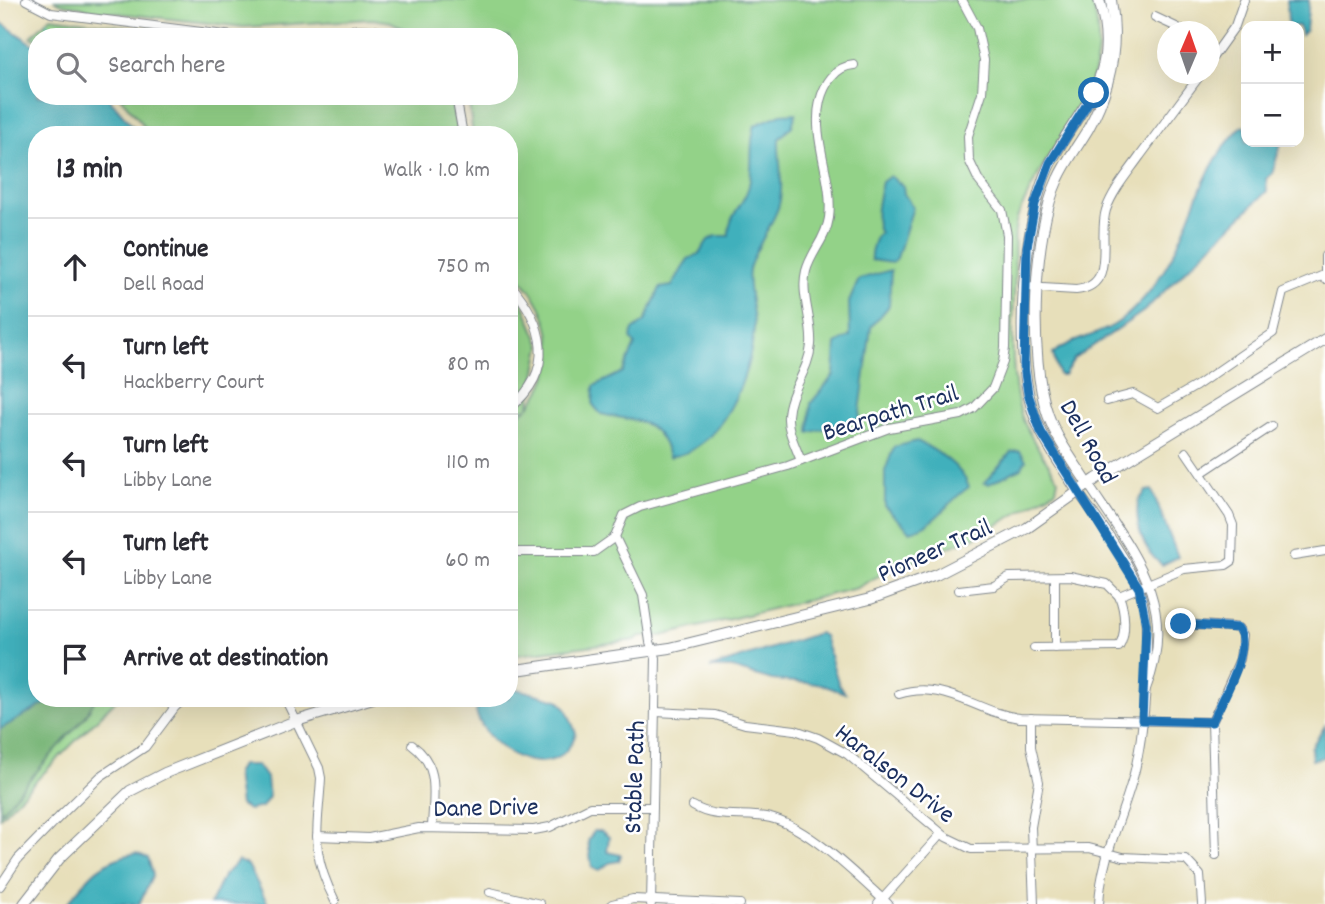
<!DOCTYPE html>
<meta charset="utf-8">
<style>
body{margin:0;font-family:Dekko,sans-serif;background:#f2f2f3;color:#2b2b33}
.controls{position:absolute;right:21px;top:21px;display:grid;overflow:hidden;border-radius:14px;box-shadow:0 7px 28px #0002}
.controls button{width:63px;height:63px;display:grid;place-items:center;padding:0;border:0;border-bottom:2px solid #e1e1e2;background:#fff;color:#2b2b33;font:35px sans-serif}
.compass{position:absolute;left:1157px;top:21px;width:63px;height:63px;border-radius:50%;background:#fff;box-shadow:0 7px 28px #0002;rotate:2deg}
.stop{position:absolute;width:21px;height:21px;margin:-16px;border:5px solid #1f6fb2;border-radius:50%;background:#fff}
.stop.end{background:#1f6fb2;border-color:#fff;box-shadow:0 2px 7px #0008}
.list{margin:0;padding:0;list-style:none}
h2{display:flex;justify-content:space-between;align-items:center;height:91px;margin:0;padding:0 28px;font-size:30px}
h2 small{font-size:23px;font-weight:400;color:#7c7c81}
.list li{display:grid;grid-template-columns:46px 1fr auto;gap:21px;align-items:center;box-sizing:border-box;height:98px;padding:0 28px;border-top:2px solid #e1e1e2}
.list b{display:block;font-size:26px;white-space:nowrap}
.list p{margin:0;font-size:23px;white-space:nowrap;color:#7c7c81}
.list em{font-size:23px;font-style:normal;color:#7c7c81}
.icon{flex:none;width:38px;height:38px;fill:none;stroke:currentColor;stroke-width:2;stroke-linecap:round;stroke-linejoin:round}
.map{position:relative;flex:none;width:1325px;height:904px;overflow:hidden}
.search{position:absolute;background:#fff;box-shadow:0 7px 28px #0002;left:28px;top:28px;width:490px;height:77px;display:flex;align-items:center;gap:18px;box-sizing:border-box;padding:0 24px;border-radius:28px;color:#7c7c81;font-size:26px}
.panel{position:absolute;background:#fff;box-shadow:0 7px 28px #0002;left:28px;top:126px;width:490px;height:581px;border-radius:28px}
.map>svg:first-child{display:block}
.green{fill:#93d288;stroke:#578073;stroke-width:2}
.forest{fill:#76b474;stroke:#487269;stroke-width:2}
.water{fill:#40b0bc;stroke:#2e708d;stroke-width:2}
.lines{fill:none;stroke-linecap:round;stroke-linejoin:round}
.stream{stroke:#40b0bc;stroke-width:2}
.minor-casing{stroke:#81878c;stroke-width:10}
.major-casing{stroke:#81878c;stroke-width:12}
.minor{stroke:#fff;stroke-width:8}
.major{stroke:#fff;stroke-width:10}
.route{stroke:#1f6fb2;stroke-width:9}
.labels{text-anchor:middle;stroke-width:5;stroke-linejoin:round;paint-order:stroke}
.street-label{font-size:26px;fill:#1b2f5e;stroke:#fff}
</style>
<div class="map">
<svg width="1325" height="904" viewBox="0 0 1325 904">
<rect width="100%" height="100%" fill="#fff"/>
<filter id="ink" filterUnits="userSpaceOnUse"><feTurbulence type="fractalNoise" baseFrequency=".0143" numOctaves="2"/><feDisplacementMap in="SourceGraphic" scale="14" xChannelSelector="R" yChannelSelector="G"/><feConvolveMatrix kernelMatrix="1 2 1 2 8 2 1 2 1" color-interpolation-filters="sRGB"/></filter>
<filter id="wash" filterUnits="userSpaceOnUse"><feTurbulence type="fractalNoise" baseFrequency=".00686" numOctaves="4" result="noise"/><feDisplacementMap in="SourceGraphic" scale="28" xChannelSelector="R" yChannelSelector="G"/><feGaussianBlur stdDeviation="1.57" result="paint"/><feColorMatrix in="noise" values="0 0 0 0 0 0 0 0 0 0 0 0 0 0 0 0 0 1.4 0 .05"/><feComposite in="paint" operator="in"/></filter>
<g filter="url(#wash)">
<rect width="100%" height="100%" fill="#e7dfba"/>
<g class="green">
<path d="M55,0H1091C1120,82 1056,130 1026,199C1023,206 1017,215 1016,223C1013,238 1015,256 1015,271C1014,318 1008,369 1021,414C1028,436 1046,459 1058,479L1056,490L982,534L884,573L857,588L661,636H640L635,640L509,656V423L527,408L509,412V286L519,294L541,346L529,406C568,361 551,304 509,269V135H473L468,96H509V37H420L391,22L372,19L244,27L89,10C79,2 65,9 55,0Z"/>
<polygon points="51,17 202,37 37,37 37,40 31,37"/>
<polygon points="119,96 450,96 459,135 148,135 142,123"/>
<polygon points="55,698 118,698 0,817 0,755"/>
</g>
<polygon class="forest" points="55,698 96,698 85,717 0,813 0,729"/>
<g class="water">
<polygon points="1287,0 1309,0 1306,30 1301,35 1299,26 1288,26"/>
<polygon points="0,22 37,47 37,96 107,96 140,135 37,135 37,698 55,698 0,729"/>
<path d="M796,113L792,126L779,139C778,160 785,187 778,208C772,225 751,256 749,270C746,289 755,311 754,328C751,375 722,451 669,457C657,416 635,422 601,414L593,405L594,386L623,372L635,345L631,338L633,330L645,321L660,288L672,286L688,259L699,254L708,240L716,236H729C727,214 748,202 750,180C753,161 749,144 755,125L781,114Z"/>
<path d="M1246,126V142L1281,143L1272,174L1266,179L1267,191L1144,311L1074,359L1064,375H1059L1053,354C1068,340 1094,337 1114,325C1129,316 1150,293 1159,278C1194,227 1194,175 1241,127Z"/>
<path d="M890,176L903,186L904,194L913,207L897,258L892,263L871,260C870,253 874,237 880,233C872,222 879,195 882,182Z"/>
<polygon points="891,270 889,306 871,327 859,419 809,433 811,403 834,375 836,344 850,336 849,302 859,279"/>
<path d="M917,441C937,451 961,465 969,487C945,503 940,523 910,531L885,507V471L894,447Z"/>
<polygon points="1020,451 1026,460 1021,468 989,484 984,483 1011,452"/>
<path d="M1152,490L1178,557L1162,565C1143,551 1135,525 1138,502L1146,491Z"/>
<polygon points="819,633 824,636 839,685 845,693 819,684 772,680 732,668 710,668"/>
<path d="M509,687L558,700L566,708L576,733C557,789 488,754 476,712L482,698H509Z"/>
<polygon points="1325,726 1325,757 1312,760 1311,748"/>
<polygon points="241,765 257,765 267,779 269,797 262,807 249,810 240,805 236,774"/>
<polygon points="594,831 601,831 609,837 607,852 621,855 619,861 609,863 600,870 592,868 588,841"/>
<path d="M136,853L148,858L153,875L139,904H67C89,876 98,861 136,853Z"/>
<polygon points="238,861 248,865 268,904 210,904 223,876"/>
</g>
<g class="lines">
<g class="stream">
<polyline points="47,22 49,37"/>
<polyline points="50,37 57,37"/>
</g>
</g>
</g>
<g filter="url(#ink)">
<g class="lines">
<g class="minor-casing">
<g id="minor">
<polyline points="26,0 51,13 241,37"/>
<polyline points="1155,17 1187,32"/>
<path d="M300,37C335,32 366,23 401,37"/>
<polyline points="1210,61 1235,26 1244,0"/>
<polyline points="456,96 463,135"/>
<polyline points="1325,256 1325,279"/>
<path d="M509,283C545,324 557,370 509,409"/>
<path d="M1026,287L1076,290C1118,286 1097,238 1106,210C1113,190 1128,173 1140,156C1160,129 1181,101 1201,74"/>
<polyline points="1107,401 1133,394 1158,408 1196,386 1273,333 1283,292 1324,275"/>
<path d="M801,461C796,447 787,431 788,416C789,391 809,371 811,345C813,321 800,295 806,271C811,252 826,239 829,218C834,179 811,139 820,101C824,85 835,66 854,65"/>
<polyline points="1201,473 1272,426"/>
<path d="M1088,484C1132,551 1180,604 1146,689"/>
<path d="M1078,492C1098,520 1124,553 1138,586C1155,627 1145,738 1132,781C1120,823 1101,859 1099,904"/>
<polyline points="509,552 594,552 615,537"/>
<polyline points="1294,556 1325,551"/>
<polyline points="959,590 994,586 1009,577 1070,576 1107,584 1119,596 1184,569 1226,565 1232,561 1233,525 1229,515 1186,452"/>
<polyline points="1181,624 1232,627 1238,628 1243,635 1240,659 1212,722 1216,855"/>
<path d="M1034,648L1119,647C1127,634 1125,610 1119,596"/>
<polyline points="1055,648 1055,578"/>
<path d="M899,694C945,679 977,713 1020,718L1212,722"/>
<path d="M285,698L319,768L321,778C318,832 309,850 335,901"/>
<polyline points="656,712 715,715 745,724 795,730 818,738 847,754 946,837 971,849 1089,848 1123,857 1186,860 1200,875 1202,904"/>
<polyline points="1031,718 1031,747 1039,782 1031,827 1034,904"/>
<path d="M412,745C441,766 433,795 432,828"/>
<path d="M693,806C718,821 748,811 774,819C813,831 858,877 888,904"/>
<polyline points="317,836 369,838 419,828 534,830 550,827 590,807 653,807"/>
<polyline points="0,886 18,859 63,813 101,776 145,747 175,707 185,698"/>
<polyline points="490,892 540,904"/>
<polyline points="612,904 633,899 740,904"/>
<polyline points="651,904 656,658 650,642 643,595 615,537 624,515 640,507 788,466 889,428 961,415 974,408 993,388 1003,362 1005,348 1007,235 1002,210 979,181 969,160 968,136 982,93 984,60 977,28 962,0"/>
<polyline points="878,904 941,834"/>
</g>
</g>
<g class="major-casing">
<g id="major">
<path d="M1088,484C1074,462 1057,440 1048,415C1028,360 1033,232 1058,179C1066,161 1078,146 1088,129C1111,88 1119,46 1111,0"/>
<path d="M1078,492C1061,464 1041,439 1032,408C1014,351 1023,220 1049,166C1079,104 1123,80 1099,0"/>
<polyline points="509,671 670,648 870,599 936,575 1027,528 1096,479 1325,339"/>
<polyline points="24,904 59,859 130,791 165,773 293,722 373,698"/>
</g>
</g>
<use href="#minor" class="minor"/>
<use href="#major" class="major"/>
</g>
</g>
<g class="lines" filter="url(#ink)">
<path class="route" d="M1094,93L1050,163L1035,204L1027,247L1024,366L1028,394L1041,432L1139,588L1146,625L1142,720L1212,722C1222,700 1253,649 1238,628L1181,624"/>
</g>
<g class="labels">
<g class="street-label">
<text transform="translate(890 411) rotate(-17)" y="9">Bearpath Trail</text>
<text transform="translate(1090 441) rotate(61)" y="9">Dell Road</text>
<text transform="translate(934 549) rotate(-24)" y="9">Pioneer Trail</text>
<text transform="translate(896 772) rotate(38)" y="9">Haralson Drive</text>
<text transform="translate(633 777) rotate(-88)" y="9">Stable Path</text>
<text transform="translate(486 806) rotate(-1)" y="9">Dane Drive</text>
</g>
</g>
</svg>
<div class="controls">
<button>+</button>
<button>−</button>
</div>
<svg class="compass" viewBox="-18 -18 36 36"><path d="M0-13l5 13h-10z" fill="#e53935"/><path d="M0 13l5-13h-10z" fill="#7c7c81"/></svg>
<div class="stop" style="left:1094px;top:93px"></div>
<div class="stop end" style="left:1181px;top:624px"></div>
<div class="search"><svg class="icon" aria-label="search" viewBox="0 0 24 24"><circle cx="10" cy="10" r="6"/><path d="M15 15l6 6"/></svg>Search here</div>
<section class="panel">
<h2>13 min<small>Walk · 1.0 km</small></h2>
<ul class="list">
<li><svg class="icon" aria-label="ahead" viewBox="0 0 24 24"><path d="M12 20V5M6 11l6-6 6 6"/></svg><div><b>Continue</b><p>Dell Road</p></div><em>750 m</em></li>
<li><svg class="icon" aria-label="left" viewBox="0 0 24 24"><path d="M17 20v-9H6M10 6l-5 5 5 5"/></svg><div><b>Turn left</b><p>Hackberry Court</p></div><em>80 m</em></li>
<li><svg class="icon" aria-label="left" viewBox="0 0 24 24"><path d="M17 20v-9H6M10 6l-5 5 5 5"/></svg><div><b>Turn left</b><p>Libby Lane</p></div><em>110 m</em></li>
<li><svg class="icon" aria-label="left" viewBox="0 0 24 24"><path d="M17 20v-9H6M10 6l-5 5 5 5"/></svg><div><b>Turn left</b><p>Libby Lane</p></div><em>60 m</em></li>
<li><svg class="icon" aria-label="arrive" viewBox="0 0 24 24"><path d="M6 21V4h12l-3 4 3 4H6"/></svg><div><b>Arrive at destination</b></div></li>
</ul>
</section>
</div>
